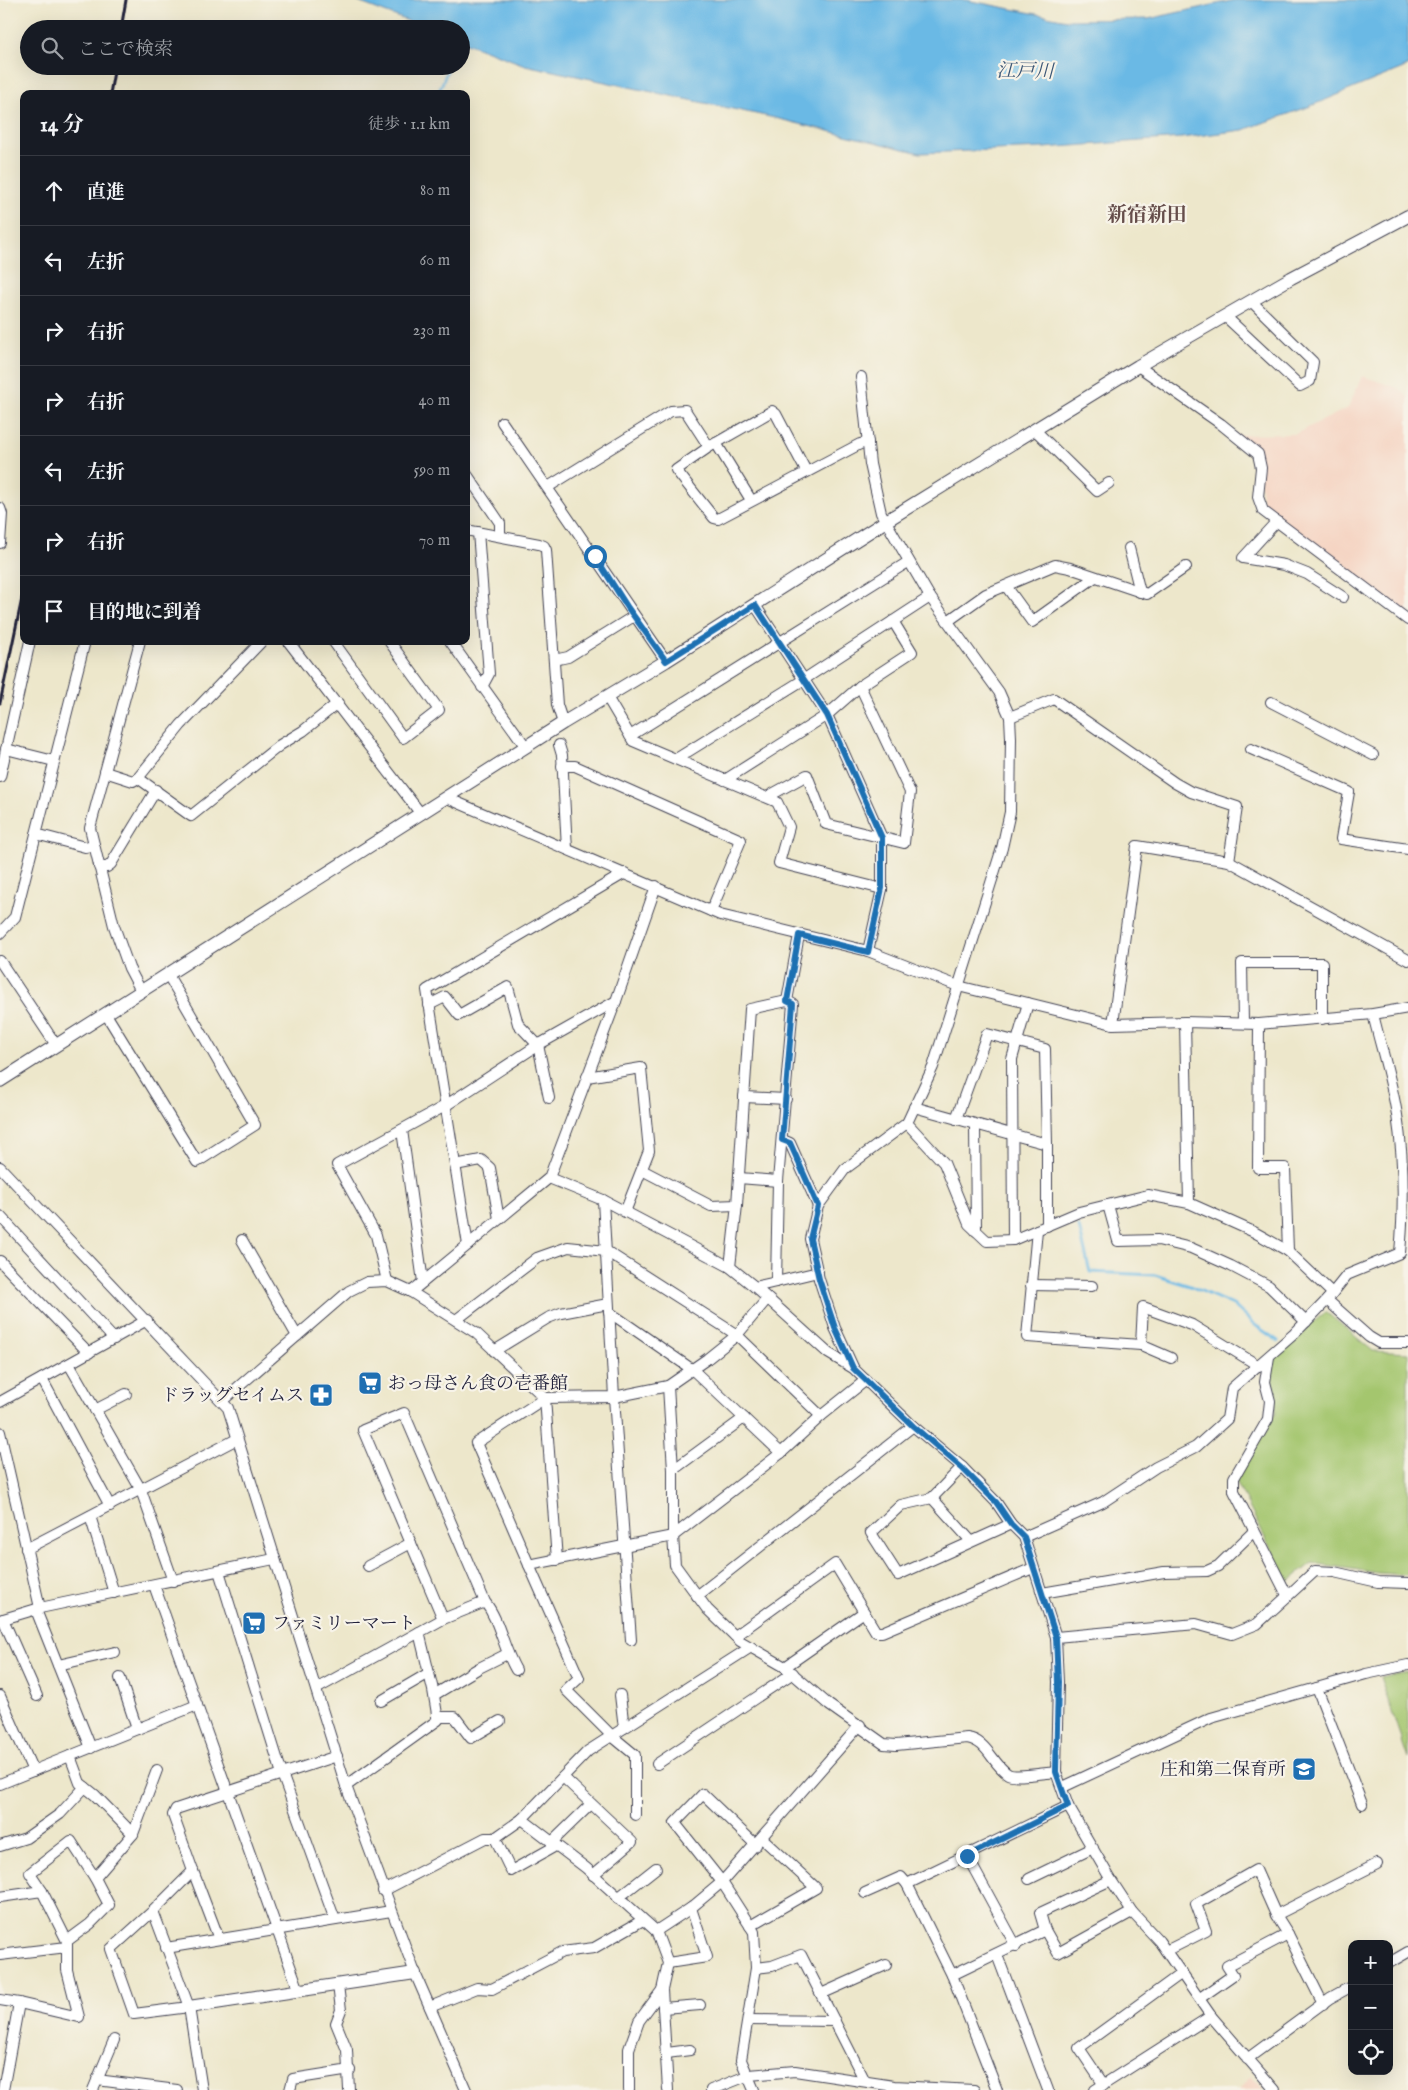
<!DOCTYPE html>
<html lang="ja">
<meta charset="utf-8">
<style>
body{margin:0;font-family:"IM FELL English","Noto Serif JP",serif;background:#242831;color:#f1f3f6}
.controls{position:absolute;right:15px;bottom:15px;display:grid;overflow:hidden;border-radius:10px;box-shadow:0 5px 20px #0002}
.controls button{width:45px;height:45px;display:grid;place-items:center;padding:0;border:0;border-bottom:1px solid #363941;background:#171b24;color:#f1f3f6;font:25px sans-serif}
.stop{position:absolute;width:15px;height:15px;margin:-11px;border:4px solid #1f6fb2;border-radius:50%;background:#fff}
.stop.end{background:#1f6fb2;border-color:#fff;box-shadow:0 1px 5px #0008}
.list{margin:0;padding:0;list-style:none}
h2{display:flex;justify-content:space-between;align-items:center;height:65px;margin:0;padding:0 20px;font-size:21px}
h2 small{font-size:16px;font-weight:400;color:#9ea1a6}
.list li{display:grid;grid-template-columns:32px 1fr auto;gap:15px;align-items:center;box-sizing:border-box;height:70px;padding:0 20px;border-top:1px solid #363941}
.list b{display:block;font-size:19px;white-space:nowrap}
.list em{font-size:16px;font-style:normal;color:#9ea1a6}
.icon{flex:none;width:28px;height:28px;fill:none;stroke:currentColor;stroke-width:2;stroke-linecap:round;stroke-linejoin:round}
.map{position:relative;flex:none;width:1408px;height:2090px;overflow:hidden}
.search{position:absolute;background:#171b24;box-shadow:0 5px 20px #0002;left:20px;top:20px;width:450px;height:55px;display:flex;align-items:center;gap:12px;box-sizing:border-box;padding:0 18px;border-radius:28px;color:#9ea1a6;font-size:19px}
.panel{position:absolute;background:#171b24;box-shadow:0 5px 20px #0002;left:20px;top:90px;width:450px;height:555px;border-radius:10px}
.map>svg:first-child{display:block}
.built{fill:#f5d3c1}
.green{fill:#a4c66e;stroke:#637454}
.water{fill:#6bb9e5;stroke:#466e90}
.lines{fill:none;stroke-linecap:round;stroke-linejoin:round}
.stream{stroke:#6bb9e5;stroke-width:3}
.minor-casing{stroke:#404051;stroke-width:12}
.tertiary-casing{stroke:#404051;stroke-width:14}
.minor{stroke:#fff;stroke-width:10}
.tertiary{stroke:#fff;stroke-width:12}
.rail{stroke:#22223b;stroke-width:3}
.route{stroke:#1f6fb2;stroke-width:6}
.labels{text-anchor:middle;stroke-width:4.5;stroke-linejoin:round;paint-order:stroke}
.poi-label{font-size:18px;fill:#22223b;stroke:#f7f3e8;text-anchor:start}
.water-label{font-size:19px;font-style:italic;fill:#3c5776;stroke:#f7f3e8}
.quarter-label{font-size:20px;font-weight:bold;fill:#654d4a;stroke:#f7f3e8}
</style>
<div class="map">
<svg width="1408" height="2090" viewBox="0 0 1408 2090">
<rect width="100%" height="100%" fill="#f7f3e8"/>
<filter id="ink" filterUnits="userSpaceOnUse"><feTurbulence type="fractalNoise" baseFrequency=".02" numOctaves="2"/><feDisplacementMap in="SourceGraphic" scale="10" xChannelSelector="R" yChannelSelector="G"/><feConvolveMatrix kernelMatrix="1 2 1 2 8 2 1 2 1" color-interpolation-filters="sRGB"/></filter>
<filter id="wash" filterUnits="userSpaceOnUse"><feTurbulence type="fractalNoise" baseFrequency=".0096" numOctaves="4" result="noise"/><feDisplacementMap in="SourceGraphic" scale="20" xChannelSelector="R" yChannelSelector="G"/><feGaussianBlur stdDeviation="1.12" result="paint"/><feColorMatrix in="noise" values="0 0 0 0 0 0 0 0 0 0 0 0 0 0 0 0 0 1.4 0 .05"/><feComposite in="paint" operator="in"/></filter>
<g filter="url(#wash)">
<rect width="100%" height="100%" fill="#ede7cb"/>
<g class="built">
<polygon points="1362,376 1398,388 1408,397 1408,620 1263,511 1258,454 1235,435 1295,434 1348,408"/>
<polygon points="1251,2076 1263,2090 1238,2090"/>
</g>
<g class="green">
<polygon points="1326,1312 1373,1351 1408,1353 1408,1575 1379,1573 1312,1563 1288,1582 1234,1478 1276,1412 1269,1357"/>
<polygon points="1408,1671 1408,1759 1380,1677"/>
</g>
<polygon class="water" points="353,0 966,0 1067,20 1148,19 1235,0 1408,0 1408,66 1308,107 1243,130 1181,138 1044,148 920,153 775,118 525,65 461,41 461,29 429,29"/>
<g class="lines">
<g class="stream">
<polyline points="438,94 449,66"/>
<polyline points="1079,1227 1090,1272 1155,1275 1190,1286 1233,1305 1255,1325 1278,1341"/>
</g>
</g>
</g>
<g filter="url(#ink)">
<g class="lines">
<g class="minor-casing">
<g id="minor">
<polyline points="1225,316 1300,386 1310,381 1313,362 1251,301"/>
<polyline points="1138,366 1221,424 1258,454 1261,468 1258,497 1263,511 1408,620"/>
<polyline points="502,422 666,661"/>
<polyline points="1035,430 1097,491 1109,483"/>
<polyline points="716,443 751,500"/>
<polyline points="806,471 776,414 772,411 709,447 676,470 714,518 718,519 860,444 868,442"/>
<polyline points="466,473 500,523 500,536"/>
<polyline points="548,487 671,411 685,410 709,447"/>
<polyline points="0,508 2,514 0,543"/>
<polyline points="1277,521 1243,558 1284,565 1307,574 1343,597"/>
<polyline points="466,530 539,544 544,546 546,550 557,705 563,723"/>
<polyline points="478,532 489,674 482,687"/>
<polyline points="1129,548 1140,592"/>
<polyline points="1006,586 1032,622 1095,577"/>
<polyline points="755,605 827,715 882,838 882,889 868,951"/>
<polyline points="948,621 986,594 1055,565 1070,568 1147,594 1186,567"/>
<polyline points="140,641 90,828 114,926 129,968 141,991"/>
<polyline points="288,641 421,814"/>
<polyline points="333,641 403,738 439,710 389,641"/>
<polyline points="450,641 526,747"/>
<polyline points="554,660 568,657 634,616"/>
<polyline points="607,697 633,741 777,802 789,827 779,863 882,889"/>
<polyline points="1271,702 1373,755"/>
<polyline points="1010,717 1054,699 1175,783 1191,792 1237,807 1229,861"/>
<polyline points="630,736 908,562"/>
<polyline points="559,745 562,755 567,849"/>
<polyline points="6,749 54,761"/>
<polyline points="1251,749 1349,792 1341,839 1408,849"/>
<polyline points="676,759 803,680 930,597"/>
<polyline points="562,766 575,766 741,840 711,911"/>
<polyline points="105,772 133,781 138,778 181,725 262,641"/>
<polyline points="0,777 30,641"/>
<polyline points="138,778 191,816 280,745 303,731 338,703"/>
<polyline points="725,780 827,715 860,686"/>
<polyline points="767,797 807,775 826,824 904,843 910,792 860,686 912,652 893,621"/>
<polyline points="447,798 720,915 868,951 958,986 1113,1024 1185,1022 1259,1024 1373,1014 1408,1008"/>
<polyline points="36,834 85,847 94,845"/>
<polyline points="99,867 107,867 111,864 156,790"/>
<polyline points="0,933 15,917 85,641"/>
<polyline points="0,961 56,1045"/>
<polyline points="429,1005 445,997 459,1015 508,987 518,1024 538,1045 549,1098"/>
<polyline points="106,1014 197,1162 255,1125 168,975"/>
<polyline points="1185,1022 1189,1203"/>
<polyline points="1243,1023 1242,963 1322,963 1322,1019"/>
<polyline points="1113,1024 1137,846 1229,861 1408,960"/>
<polyline points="1259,1024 1258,1168 1285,1168 1288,1251"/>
<polyline points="587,1077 641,1068 649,1151 625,1212"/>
<polyline points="744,1097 786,1099"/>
<polyline points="914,1107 1047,1144 1045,1049 987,1034 956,1119"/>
<polyline points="907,1123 944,1163 969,1224 987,1241 1013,1240 1079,1212 1148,1195 1189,1203 1254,1232 1288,1251 1332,1293"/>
<polyline points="975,1125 976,1231"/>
<polyline points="402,1130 423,1282"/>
<polyline points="783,1140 790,1143 818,1206"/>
<polyline points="1047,1144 1047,1226"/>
<polyline points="455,1165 481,1160 490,1168 499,1219"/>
<polyline points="0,1167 228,1408 346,1786 415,1973 466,2090"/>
<polyline points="642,1170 711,1206 737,1205"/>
<polyline points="549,1178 603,1200 730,1267 755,1287 828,1353 853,1368 913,1426 962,1467 996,1502 1011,1524 1024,1537 1056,1637 1058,1682 1056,1772 1068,1806 1111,1880 1132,1912 1159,1941 1211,2016 1275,2090"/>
<polyline points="739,1178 778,1181"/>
<polyline points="603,1200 614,1397 631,1640"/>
<polyline points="1108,1205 1118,1241 1158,1240 1191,1248 1231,1266 1269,1286 1306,1322"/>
<polyline points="0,1216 114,1339"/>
<polyline points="1037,1230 1027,1337 1141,1345"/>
<polyline points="242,1240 297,1336"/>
<polyline points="1013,1240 1012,1059 1028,1003"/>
<polyline points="468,1245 427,990 625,873"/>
<polyline points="0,1261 89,1353"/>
<polyline points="730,1267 737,1205 750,1009 787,1001"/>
<polyline points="387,1281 376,1235 337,1165 445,1106 538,1045 616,1001 656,886"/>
<polyline points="776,1282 818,1272"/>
<polyline points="1031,1285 1092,1286"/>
<polyline points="755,1287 776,1282 778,1181 793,1004 787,1001 799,935"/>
<polyline points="411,1292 549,1178 616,1001"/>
<polyline points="767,1299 737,1335 707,1359 668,1386 614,1397 545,1398 476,1443 529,1565 673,1536 781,1453 821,1416 866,1380"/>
<polyline points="1327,1300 1369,1337 1379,1343 1408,1343"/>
<polyline points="609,1312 693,1370 781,1453"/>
<polyline points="456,1320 537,1258 568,1247 606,1251 737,1335 821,1416"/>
<polyline points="494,1351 548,1318 561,1313 608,1304"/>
<polyline points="1269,1357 1265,1382 1270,1401 1268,1419 1234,1478 1234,1491 1287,1595"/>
<polyline points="1171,1358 1141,1345 1143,1307 1192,1325 1259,1366"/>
<polyline points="69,1364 141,1490 173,1581"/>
<polyline points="853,1367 835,1328 819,1279 810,1239 818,1206 845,1169 907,1123 933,1067 1002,848 1010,812 1011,738 1010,717 999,692 930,597 881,513 870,464 861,377"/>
<polyline points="42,1379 110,1506"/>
<path d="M668,1386L673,1470V1536L675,1565L707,1609L740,1641L785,1667L829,1705L884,1744L896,1745L967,1738C988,1741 992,1764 1008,1774C1016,1778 1045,1773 1056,1772"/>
<polyline points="222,1401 349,1291 367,1282 387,1281 411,1292 476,1333 545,1398 557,1560"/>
<polyline points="0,1402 147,1320"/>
<polyline points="95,1410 126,1394"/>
<polyline points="0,1432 40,1608"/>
<polyline points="962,1467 932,1498 901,1505 871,1533 898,1575 1011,1524"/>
<polyline points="673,1470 744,1418"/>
<polyline points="932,1498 971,1541"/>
<polyline points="90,1516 114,1593"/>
<path d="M1024,1537L1103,1502L1156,1467L1196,1447L1227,1419L1232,1388L1294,1334L1327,1300L1347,1275L1400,1253C1404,1208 1404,1160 1397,1115C1392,1081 1381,1048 1373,1014"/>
<polyline points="26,1549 237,1439"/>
<polyline points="529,1565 579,1678 566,1690 612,1736 635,1755 635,1815"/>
<polyline points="368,1566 411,1543"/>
<polyline points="219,1571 282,1774 335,1920"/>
<polyline points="154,1585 299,1991"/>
<polyline points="1042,1593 1164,1572 1207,1571 1218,1566 1254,1531"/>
<polyline points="697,1596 913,1426"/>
<path d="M485,1602L443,1619L363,1430L404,1413L485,1602C500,1621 503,1648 516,1670"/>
<polyline points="36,1610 91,1748"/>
<polyline points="3,1619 37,1696"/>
<polyline points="0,1620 40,1608 274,1559"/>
<polyline points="735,1636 835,1564 876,1632 882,1632 1033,1568"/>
<polyline points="1056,1637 1196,1624 1232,1634 1257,1624 1315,1571 1334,1572 1378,1582 1408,1583"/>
<polyline points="58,1665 115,1652"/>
<polyline points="785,1667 864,1612"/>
<polyline points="120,1678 137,1729"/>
<polyline points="1317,1688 1362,1804"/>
<polyline points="316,1689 443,1619"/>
<polyline points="434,1695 479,1668 507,1654"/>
<polyline points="620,1695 624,1728"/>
<polyline points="0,1696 33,1771"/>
<polyline points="381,1701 429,1673"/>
<polyline points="437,1717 455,1717 471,1738 500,1721"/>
<polyline points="70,1756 80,1783 95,1795 133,1834"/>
<polyline points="657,1764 793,1673"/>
<polyline points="563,1777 632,1842 593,1875"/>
<polyline points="0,1784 197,1705"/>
<polyline points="346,1786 438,1720 433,1690 419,1632"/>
<polyline points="1063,1787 1211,1718 1366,1674 1408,1665"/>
<polyline points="522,1819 586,1868 656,1931 668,1963 662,1990 668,2090"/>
<polyline points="495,1838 511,1871 552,1848 552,1842 591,1804"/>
<polyline points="0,1846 26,1838 60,1814 85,1787"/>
<polyline points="967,1856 1016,1946"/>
<polyline points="193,1871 219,1939"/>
<polyline points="1029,1879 1093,1848"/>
<polyline points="907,1884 1068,1806"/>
<polyline points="42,1891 30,1873 71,1841 95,1878"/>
<polyline points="383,1891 485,1838 495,1838 522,1819 588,1751 751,1647"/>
<polyline points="865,1893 901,1877 907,1884 952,1975 997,2090"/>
<polyline points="0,1897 42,1891 67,1941 67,1970 79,2017 19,2003 3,2090"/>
<polyline points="618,1898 656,1868"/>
<polyline points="153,1911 189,2007 202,2090"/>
<polyline points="750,1926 816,1888 762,1838"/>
<polyline points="1045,1930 1058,1953 1132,1912"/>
<polyline points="656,1931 691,1908 722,1882 860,1725"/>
<polyline points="67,1941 90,1924 109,1905 95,1878 133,1834 157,1770"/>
<polyline points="166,1948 391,1911"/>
<polyline points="1166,1951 1206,1931 1196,1904 1256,1870 1276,1915"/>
<polyline points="0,1955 67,1947"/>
<polyline points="997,1955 1048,2090"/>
<polyline points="668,1963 707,1957 691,1908"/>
<polyline points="1389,1963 1408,1952"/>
<polyline points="756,1968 772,1966 801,1955 865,2081"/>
<polyline points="952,1975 1045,1930 1040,1913 1111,1880"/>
<polyline points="338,1985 341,2010 336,2023 347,2050 349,2090"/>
<polyline points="821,1994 886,1965"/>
<polyline points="1200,1998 1233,1975 1227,1966 1288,1934"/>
<polyline points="0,2000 19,2003"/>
<polyline points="1323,2004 1288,1934 1276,1915 1377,1864"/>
<polyline points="189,2007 134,2014 111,1949 153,1911 193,1871 173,1815 176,1809 337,1756"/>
<polyline points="430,2007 477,1988 492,1989 562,1952 594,1948 643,1920"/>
<polyline points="663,2008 700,2005"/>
<polyline points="748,2020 835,2021"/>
<polyline points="667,2053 690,2050"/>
<polyline points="1247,2059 1330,1998 1352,1986"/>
<polyline points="97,2080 177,2090"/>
<polyline points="1104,2085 1079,2048 1182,1973"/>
<polyline points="93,2090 114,2040"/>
<polyline points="290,2090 293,2079 350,2070"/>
<polyline points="629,2090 629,2049 639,2021 662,1990"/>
<polyline points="711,2090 749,2075 795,2071 894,2086 974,2090"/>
<polyline points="754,2090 741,2060 756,1968 754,1932 722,1882 675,1823 703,1794 756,1845"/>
<polyline points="1095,2090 1211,2016"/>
</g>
</g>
<g class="tertiary-casing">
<g id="tertiary">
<polyline points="0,1081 563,723 666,661 886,521 1138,366 1291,278 1408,216"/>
<polyline points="189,2007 415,1973"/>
</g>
</g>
<use href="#minor" class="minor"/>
<use href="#tertiary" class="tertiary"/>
<g class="rail">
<polyline points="121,29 126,0"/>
<polyline points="110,94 115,66"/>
<polyline points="0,703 24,589"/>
</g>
</g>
</g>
<g class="lines" filter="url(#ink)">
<polyline class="route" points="595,556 628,608 666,661 755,605 827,715 882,838 882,888 868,952 799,935 787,1001 793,1004 782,1140 790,1143 818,1206 810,1239 819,1279 835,1328 853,1368 913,1426 962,1468 996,1502 1011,1524 1024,1537 1056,1637 1058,1682 1056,1772 1068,1806 967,1856"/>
</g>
<defs>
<g id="supermarket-square" transform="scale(1.25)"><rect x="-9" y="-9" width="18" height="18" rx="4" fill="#1f6fb2" stroke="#f7f3e8"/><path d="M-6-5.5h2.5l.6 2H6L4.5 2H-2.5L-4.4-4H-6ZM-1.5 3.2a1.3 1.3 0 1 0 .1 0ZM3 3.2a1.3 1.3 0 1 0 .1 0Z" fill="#fff"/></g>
<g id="pharmacy-square" transform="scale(1.25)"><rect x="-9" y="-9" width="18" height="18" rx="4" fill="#1f6fb2" stroke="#f7f3e8"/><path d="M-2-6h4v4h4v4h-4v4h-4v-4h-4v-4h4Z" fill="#fff"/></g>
<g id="school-square" transform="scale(1.25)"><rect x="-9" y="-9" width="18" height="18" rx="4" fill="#1f6fb2" stroke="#f7f3e8"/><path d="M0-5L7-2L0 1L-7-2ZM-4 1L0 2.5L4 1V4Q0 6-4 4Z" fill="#fff"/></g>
</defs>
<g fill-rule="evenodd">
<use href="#supermarket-square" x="370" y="1383"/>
<use href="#pharmacy-square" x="321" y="1395"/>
<use href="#supermarket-square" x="254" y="1623"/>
<use href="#school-square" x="1304" y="1769"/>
</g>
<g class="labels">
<g class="poi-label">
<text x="388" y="1389">おっ母さん食の壱番館</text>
<text x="304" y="1401" text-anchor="end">ドラッグセイムス</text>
<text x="272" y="1629">ファミリーマート</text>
<text x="1286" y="1775" text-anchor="end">庄和第二保育所</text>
</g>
<g class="water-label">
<text transform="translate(1025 70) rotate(1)" y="7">江戸川</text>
</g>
<g class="quarter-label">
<text x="1147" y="221">新宿新田</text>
</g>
</g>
</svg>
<div class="controls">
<button>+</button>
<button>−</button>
<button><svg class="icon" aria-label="locate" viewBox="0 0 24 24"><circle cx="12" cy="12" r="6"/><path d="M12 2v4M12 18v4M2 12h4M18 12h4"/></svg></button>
</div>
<div class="stop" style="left:595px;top:556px"></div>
<div class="stop end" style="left:967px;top:1856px"></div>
<div class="search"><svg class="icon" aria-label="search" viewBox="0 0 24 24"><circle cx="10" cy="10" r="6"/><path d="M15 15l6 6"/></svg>ここで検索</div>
<section class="panel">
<h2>14 分<small>徒歩 · 1.1 km</small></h2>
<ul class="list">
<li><svg class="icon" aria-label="ahead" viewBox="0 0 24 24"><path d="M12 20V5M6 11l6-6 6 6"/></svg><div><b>直進</b></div><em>80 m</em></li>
<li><svg class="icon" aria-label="left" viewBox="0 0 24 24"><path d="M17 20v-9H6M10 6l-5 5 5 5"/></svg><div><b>左折</b></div><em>60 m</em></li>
<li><svg class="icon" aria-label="right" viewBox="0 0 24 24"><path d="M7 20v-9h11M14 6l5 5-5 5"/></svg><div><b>右折</b></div><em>230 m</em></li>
<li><svg class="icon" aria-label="right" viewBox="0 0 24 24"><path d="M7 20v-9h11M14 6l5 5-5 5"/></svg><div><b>右折</b></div><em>40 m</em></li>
<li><svg class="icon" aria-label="left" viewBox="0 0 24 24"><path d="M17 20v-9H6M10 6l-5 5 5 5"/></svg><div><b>左折</b></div><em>590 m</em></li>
<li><svg class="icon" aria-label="right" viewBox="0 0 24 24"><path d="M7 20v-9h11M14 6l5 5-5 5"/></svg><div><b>右折</b></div><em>70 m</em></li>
<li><svg class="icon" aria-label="arrive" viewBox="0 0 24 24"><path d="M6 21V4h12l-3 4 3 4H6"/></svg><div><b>目的地に到着</b></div></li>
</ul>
</section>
</div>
